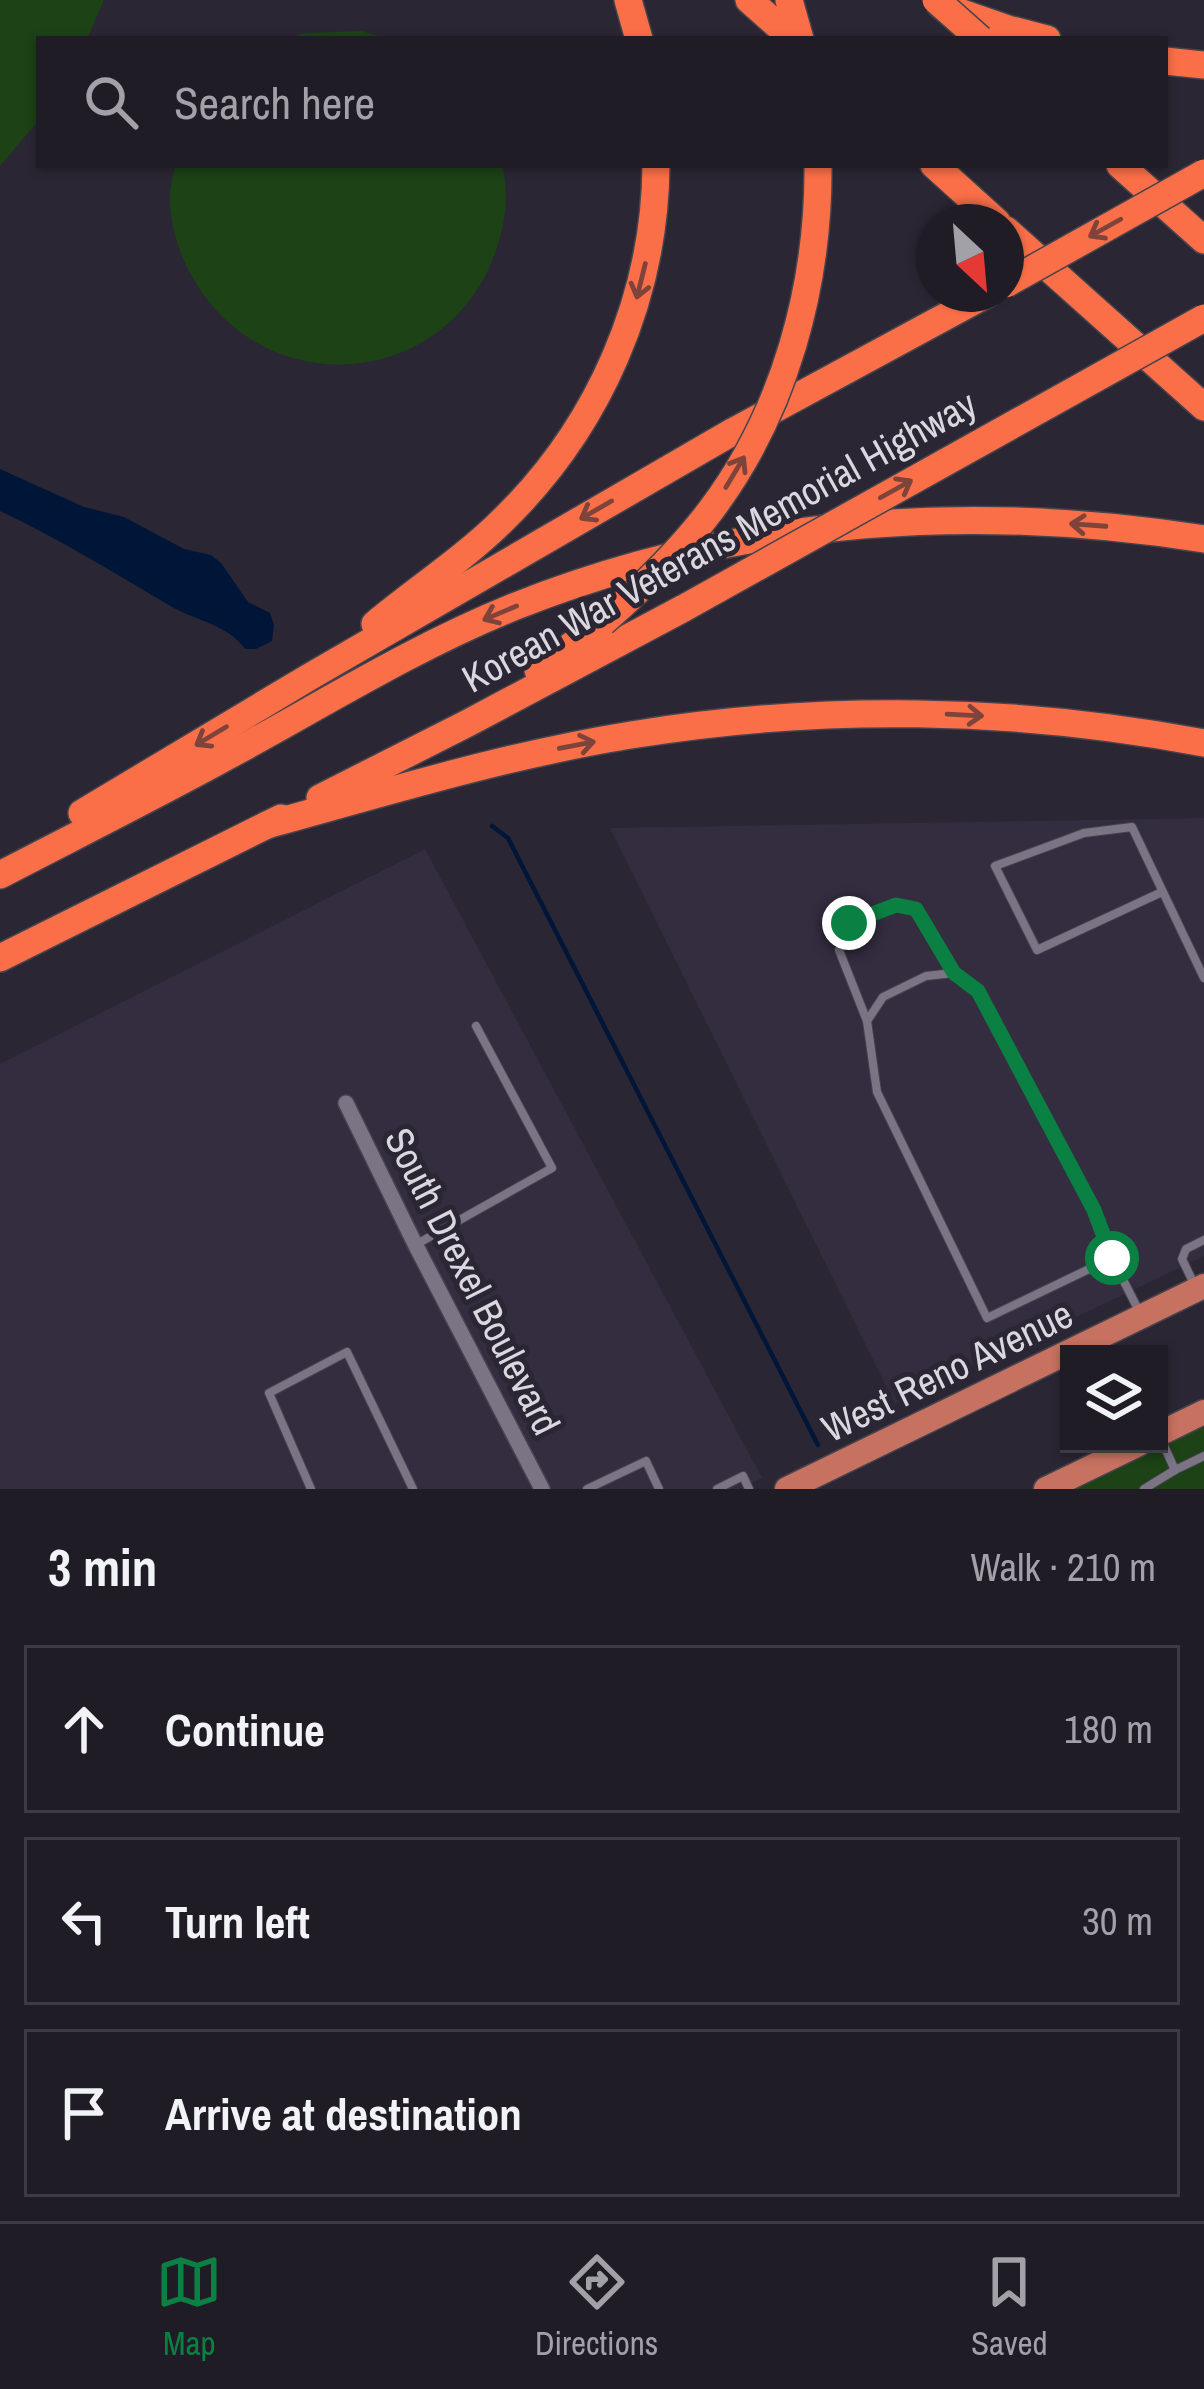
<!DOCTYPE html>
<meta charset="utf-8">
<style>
body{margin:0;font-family:"Archivo Narrow",sans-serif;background:#28252e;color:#f1f3f6}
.controls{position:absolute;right:36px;bottom:36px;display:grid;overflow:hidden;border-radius:0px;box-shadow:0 3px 9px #0004}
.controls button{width:108px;height:108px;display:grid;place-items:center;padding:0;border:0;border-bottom:3px solid #3d3a43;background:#201c26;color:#f1f3f6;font:60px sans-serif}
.compass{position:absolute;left:916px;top:204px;width:108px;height:108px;border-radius:50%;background:#201c26;box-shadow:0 3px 9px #0004;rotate:154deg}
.stop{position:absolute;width:36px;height:36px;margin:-27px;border:9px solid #0b8043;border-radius:50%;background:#fff}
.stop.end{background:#0b8043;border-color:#fff;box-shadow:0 3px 12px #0008}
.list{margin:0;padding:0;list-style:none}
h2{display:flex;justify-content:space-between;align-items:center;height:156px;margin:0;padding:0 48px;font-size:51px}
h2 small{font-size:39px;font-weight:400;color:#a2a1a7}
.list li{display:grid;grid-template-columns:78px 1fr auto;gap:36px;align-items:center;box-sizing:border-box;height:168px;margin:0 24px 24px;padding:0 24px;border:3px solid #3d3a43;border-radius:0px}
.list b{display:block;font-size:45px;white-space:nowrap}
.list em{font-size:39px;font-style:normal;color:#a2a1a7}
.icon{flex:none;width:66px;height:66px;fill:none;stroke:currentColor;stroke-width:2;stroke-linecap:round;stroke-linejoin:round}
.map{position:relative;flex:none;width:1204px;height:1489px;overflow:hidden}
.search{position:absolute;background:#201c26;box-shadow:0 3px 9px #0004;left:36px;right:36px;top:36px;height:132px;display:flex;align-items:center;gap:30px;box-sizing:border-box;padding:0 42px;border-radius:0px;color:#a2a1a7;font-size:45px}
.sheet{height:732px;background:#201c26}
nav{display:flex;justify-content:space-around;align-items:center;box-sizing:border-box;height:168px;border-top:3px solid #3d3a43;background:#201c26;font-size:33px;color:#a2a1a7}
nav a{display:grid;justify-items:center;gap:6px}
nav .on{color:#0b8043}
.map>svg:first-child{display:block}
.built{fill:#342c3f}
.green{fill:#1c4216}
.water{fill:#001638}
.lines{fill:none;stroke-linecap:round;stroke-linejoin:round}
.stream{stroke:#001638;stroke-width:4.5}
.service-casing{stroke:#47434d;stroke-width:10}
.minor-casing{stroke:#47434d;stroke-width:18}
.primary-casing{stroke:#47434d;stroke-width:27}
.motorway-casing{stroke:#47434d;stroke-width:30}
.service{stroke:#7a7484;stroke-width:8}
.minor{stroke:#7a7484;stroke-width:15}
.primary{stroke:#c77160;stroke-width:24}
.motorway{stroke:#fa6f48;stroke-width:27}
.motorway-bridge-casing{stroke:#47434d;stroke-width:30;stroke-linecap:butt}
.motorway-bridge{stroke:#fa6f48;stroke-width:27}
.oneway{stroke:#7e433b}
.route{stroke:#0b8043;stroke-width:15}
.labels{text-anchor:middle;stroke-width:10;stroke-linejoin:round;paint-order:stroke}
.street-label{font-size:39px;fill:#dad7df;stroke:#2b2633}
</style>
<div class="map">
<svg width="1204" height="1489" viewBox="0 0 1204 1489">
<rect width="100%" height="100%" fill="#2b2633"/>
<g class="built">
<polygon points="1204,818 1204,1256 895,1404 610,828"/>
<polygon points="425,849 762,1478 739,1489 0,1489 0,1064"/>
</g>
<g class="green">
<polygon points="0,0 104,0 87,39 39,39 39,120 0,166"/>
<polygon points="362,31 387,39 289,39 304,33"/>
<path d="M175,165H502C510,194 505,228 494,256C444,389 266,403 194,280C180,257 171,229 170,202C169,190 173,177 175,165Z"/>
<polygon points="1204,1422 1204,1489 1066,1489"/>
</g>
<path class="water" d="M0,469L84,507L124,517L184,549L211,555L221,563L248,602L270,613L274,625L272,641L256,649H245C230,626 195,620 172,607C116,574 60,539 0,511Z"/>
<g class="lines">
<polyline class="stream" points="492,826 508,838 818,1445"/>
<g class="service-casing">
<g id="service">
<polyline points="1162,892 1037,950 995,866 1084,833 1132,827 1204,978"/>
<polyline points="867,1021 839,950 849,923 896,905 916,909 954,973"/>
<polyline points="417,1244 552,1168 476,1026"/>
<polyline points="1112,1258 1093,1210 978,990 954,973 926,976 883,997 867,1021 877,1092 987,1318 1112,1258 1141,1315"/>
<polyline points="1196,1288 1182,1259 1186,1249 1204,1240"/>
<polyline points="1160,1437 1175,1470 1204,1456"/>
<polyline points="311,1489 269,1393 347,1352 413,1489"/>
<polyline points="587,1489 646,1461 659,1489"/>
<polyline points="717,1489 743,1476 749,1489"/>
<polyline points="1144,1489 1175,1470"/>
</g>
</g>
<g class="minor-casing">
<polyline id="minor" points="346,1103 415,1244 542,1489"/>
</g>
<g class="primary-casing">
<g id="primary">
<polyline points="1159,1434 1204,1412"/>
<polyline points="787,1489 1204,1286"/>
<polyline points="1046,1489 1139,1444"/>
</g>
</g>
<g class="motorway-casing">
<g id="motorway">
<polyline points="628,0 639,39"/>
<polyline points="749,0 793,39"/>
<polyline points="789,0 800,39"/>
<polyline points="942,6 1008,29 1047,39"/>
<polyline points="1165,61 1204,65"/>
<polyline points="934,165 997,222"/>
<polyline points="1120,165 1204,240"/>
<polyline points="1006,230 1204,407"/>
<path d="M375,624C417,589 465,558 504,519C599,426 655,298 656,165"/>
<polyline points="538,670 603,622"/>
<polyline points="320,798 468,723 684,608"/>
<polyline points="82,813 311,676 734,431 987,294"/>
<path d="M267,825C387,792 507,755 631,735C820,704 1016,707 1204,743"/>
<path d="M0,875C75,836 151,798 226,757C322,705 414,647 516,606C738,518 969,502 1204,539"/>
<polyline points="0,958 281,818"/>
</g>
</g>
<use href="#service" class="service"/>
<use href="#minor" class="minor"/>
<use href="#primary" class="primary"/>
<use href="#motorway" class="motorway"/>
<g class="motorway-bridge-casing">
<g id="motorway-bridge">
<polyline points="936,0 980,39"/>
<polyline points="1006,284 1204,173"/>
<polyline points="684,608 1204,318"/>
<path d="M603,622C642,588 680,551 711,510C785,412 819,285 818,165"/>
</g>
</g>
<use href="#motorway-bridge" class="motorway-bridge"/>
</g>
<defs><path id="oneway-shaft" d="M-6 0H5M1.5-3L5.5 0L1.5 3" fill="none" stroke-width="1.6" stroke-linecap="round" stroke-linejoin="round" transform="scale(3)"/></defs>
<g class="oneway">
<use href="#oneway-shaft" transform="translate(1105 228) rotate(151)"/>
<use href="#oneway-shaft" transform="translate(641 281) rotate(104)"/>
<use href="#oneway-shaft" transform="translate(735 472) rotate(-59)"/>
<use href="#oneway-shaft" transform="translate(896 489) rotate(-29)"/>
<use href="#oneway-shaft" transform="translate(596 510) rotate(150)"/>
<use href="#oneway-shaft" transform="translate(1088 525) rotate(-176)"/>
<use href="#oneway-shaft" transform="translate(500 613) rotate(157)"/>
<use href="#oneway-shaft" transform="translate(965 715) rotate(3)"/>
<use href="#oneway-shaft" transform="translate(211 736) rotate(149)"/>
<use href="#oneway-shaft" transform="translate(577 745) rotate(-11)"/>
</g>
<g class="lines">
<polyline class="route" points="849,923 896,905 916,909 954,973 978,991 1094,1210 1112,1258"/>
</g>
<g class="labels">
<g class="street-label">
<text transform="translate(719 541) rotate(-29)" y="14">Korean War Veterans Memorial Highway</text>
<text transform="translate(473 1281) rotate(63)" y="14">South Drexel Boulevard</text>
<text transform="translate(947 1371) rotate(-26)" y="14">West Reno Avenue</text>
</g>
</g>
</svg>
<div class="controls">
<button><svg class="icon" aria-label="layers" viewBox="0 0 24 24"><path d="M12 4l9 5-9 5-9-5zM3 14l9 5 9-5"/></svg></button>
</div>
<svg class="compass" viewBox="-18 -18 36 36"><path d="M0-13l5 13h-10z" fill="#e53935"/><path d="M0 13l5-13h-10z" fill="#a2a1a7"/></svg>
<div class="stop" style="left:1112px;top:1258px"></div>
<div class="stop end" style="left:849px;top:923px"></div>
<div class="search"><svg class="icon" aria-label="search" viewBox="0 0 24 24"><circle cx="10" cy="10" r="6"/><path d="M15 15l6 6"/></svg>Search here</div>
</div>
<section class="sheet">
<h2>3 min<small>Walk · 210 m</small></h2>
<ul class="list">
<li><svg class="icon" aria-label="ahead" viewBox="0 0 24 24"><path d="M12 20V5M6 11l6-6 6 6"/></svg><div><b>Continue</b></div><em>180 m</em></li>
<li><svg class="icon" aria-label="left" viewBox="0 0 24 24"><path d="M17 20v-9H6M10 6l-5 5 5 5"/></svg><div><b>Turn left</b></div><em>30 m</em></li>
<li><svg class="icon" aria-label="arrive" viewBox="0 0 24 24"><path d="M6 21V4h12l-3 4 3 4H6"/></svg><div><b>Arrive at destination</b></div></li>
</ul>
</section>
<nav>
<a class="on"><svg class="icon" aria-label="map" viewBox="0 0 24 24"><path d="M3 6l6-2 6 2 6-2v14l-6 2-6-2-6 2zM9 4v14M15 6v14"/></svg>Map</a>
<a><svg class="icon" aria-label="directions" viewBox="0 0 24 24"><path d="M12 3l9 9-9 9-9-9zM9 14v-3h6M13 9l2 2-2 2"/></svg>Directions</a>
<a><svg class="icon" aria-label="saved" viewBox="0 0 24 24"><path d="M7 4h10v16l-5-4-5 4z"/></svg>Saved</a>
</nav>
